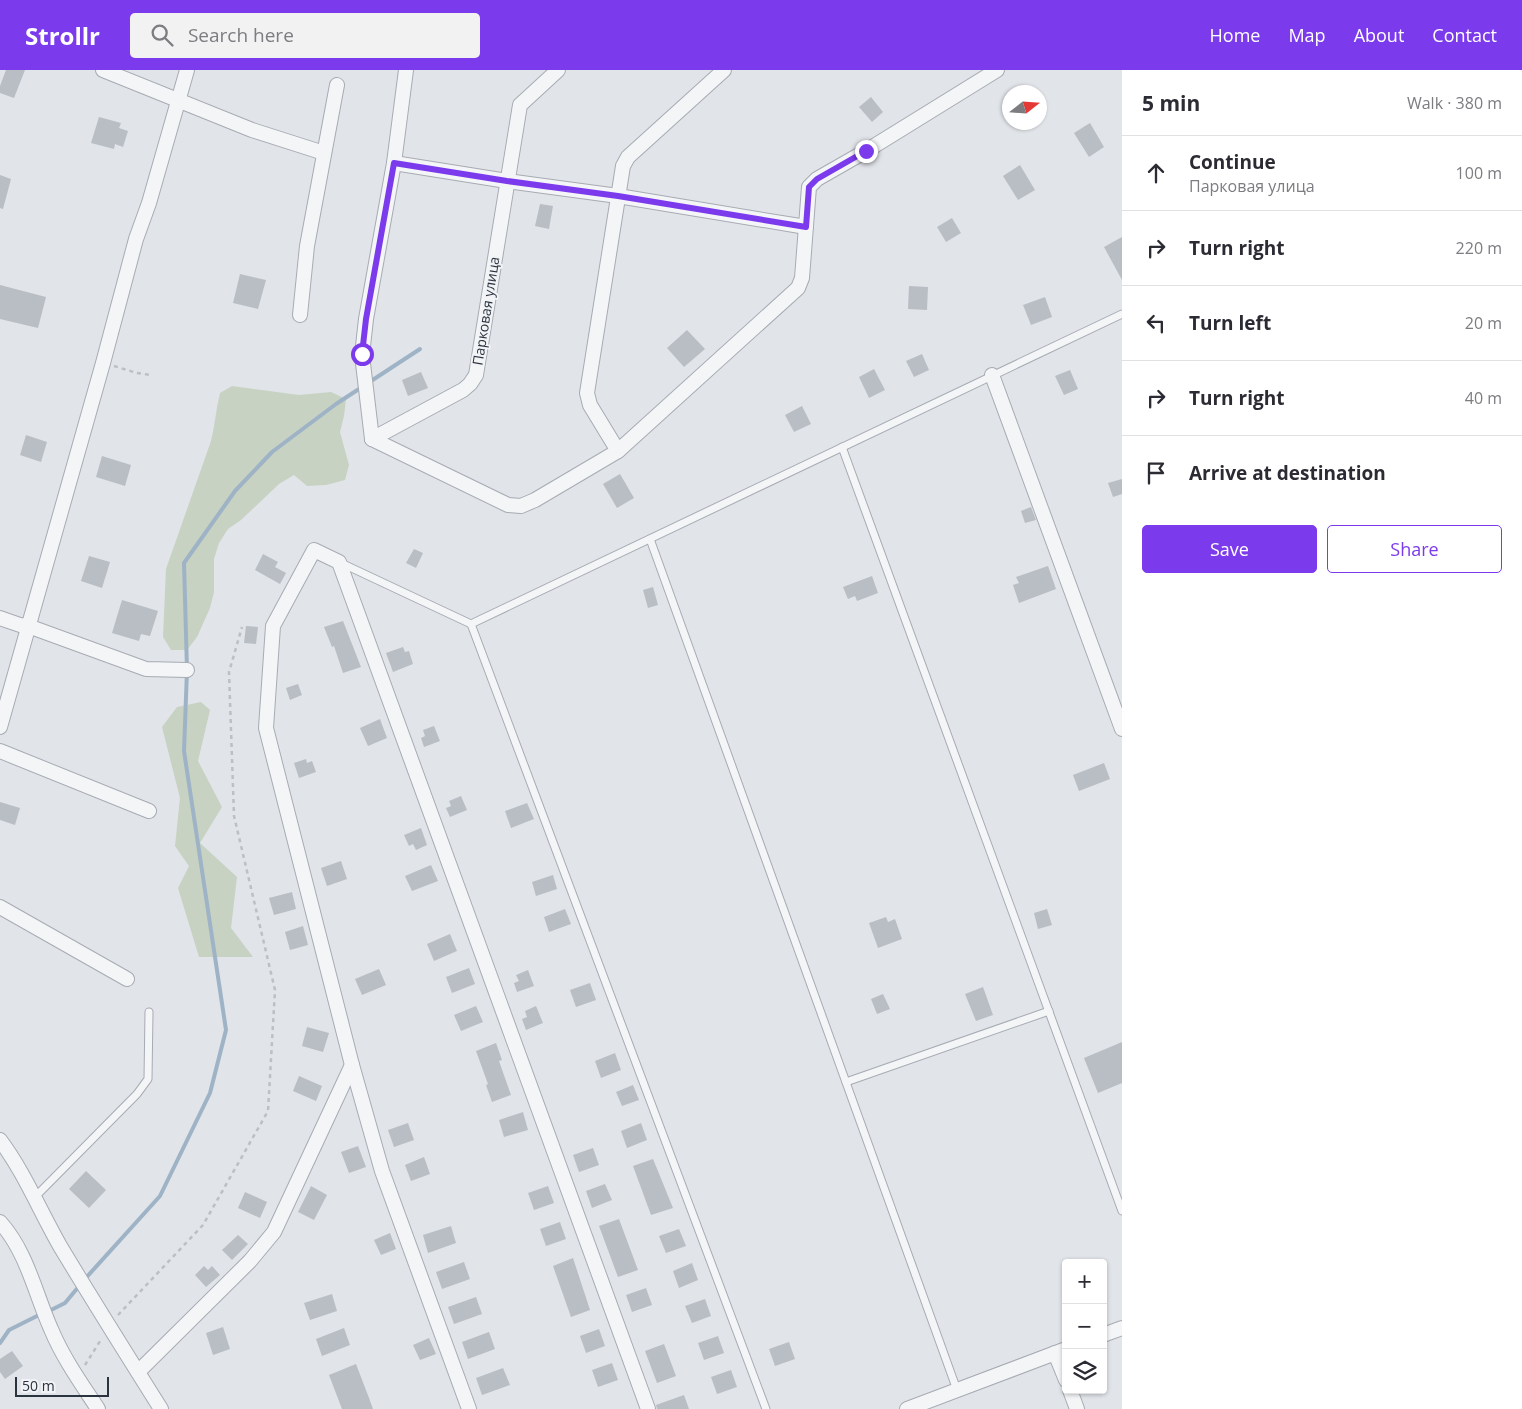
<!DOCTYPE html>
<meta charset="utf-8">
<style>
body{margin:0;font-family:"Open Sans",sans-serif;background:#f2f2f3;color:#2b2b33}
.controls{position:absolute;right:15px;bottom:15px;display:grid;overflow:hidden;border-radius:5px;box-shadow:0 1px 4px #0004}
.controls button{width:45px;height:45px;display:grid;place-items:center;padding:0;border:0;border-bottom:1px solid #e1e1e2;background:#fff;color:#2b2b33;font:25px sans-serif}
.compass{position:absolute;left:1002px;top:15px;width:45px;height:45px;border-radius:50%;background:#fff;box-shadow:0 1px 4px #0004;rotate:73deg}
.scale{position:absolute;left:15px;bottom:12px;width:94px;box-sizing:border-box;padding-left:5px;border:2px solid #2b333f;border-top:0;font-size:14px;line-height:18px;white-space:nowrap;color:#2b333f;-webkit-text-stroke:4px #f1f3f6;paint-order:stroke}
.stop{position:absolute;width:15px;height:15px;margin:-11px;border:4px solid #7c3aed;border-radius:50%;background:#fff}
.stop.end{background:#7c3aed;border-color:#fff;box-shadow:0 1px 5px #0008}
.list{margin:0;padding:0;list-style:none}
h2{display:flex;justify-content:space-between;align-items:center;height:65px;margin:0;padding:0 20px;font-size:21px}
h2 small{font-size:16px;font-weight:400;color:#7c7c81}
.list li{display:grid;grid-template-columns:32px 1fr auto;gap:15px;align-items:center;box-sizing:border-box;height:75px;padding:0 20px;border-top:1px solid #e1e1e2}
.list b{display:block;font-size:19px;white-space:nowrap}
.list p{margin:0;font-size:16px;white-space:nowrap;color:#7c7c81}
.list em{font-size:16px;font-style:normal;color:#7c7c81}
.actions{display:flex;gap:10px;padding:15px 20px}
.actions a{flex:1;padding:11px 0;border:1px solid #7c3aed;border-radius:5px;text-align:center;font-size:18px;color:#7c3aed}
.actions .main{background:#7c3aed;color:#fff}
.icon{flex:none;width:28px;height:28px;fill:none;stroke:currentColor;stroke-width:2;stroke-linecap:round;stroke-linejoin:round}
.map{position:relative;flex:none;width:1122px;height:1339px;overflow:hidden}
header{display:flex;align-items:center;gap:30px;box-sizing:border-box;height:70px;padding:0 25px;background:#7c3aed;color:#fff}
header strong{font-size:24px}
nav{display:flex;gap:28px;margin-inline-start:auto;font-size:18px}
.search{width:350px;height:45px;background:#f2f2f3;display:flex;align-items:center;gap:12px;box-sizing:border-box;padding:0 18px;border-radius:5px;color:#7c7c81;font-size:19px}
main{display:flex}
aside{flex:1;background:#fff}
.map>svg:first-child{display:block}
.green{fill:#c7d2c3}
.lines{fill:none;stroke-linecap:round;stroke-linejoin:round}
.stream{stroke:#9fb3c6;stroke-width:4}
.building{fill:#b9bec5}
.lane-casing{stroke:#a7abb3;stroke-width:9}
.street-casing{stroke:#a7abb3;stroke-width:16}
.path{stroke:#bcbfc3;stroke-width:2.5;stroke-dasharray:4 4;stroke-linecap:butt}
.lane{stroke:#f4f5f7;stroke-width:7}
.street{stroke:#f4f5f7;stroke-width:14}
.route{stroke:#7c3aed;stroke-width:6}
.labels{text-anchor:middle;stroke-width:4;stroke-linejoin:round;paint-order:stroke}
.street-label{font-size:14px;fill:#2b333f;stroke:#f1f3f6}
</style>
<header>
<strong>Strollr</strong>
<div class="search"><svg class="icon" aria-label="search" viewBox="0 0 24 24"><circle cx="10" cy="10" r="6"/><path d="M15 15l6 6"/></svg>Search here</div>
<nav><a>Home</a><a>Map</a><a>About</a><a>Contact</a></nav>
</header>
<main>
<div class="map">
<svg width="1122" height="1339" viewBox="0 0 1122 1339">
<rect width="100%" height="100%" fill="#e1e4e9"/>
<g class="green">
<path d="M232,316L299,325L331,322L346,329L344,346L340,362L349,395L345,410L326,415L307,416L294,405L279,414L241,450L228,459L219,473L214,489V522L210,538L197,567L187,580H171L163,567L166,499L211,371C215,355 216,339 220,323Z"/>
<polygon points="201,632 210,640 198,691 222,737 200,773 237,807 231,858 253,887 199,887 178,818 189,796 175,776 180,728 162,657 177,637"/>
</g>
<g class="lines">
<g class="stream">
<polyline points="368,313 420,279"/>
<polyline points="84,1210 160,1126 210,1023 226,960 184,681 187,600 184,493 235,421 272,382 336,334 362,317"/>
<polyline points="47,1242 65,1233 80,1215"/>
<polyline points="0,1273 9,1260 41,1244"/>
</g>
</g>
<g class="building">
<polygon points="6,0 25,0 14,28 0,23 0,16"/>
<polygon points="871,27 883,42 872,52 859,37"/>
<polygon points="99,47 121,53 119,58 128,61 123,77 115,74 114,79 91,73"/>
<polygon points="1090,53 1104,77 1089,87 1074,63"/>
<polygon points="1020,95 1035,120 1018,130 1003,106"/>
<polygon points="0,105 11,109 3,139 0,138"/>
<polygon points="540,134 553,136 549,159 535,156"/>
<polygon points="952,148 961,163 946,172 937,157"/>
<polygon points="1122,167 1122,210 1104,177"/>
<polygon points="240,204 266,210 258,239 233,233"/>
<polygon points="0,215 46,227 38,258 0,249"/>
<polygon points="909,216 928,217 927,240 908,239"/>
<polygon points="1045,227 1052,247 1031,255 1023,235"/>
<polygon points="687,260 705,279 684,297 667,278"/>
<polygon points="922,284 929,300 914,307 906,291"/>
<polygon points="874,299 885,320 869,328 859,307"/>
<polygon points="1070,300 1078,319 1064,325 1055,306"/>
<polygon points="421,302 428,318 408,326 402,310"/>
<polygon points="802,336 811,354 794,362 785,345"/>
<polygon points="26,365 47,372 41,392 20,385"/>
<polygon points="102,386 131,395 125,416 96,407"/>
<polygon points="620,404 634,428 617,438 603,414"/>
<polygon points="1122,409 1122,424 1113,427 1108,413"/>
<polygon points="1031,437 1036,450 1025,453 1021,441"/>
<polygon points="414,479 423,483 416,498 406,493"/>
<polygon points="263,484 278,492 275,497 286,503 280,514 255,500"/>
<polygon points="89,486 110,492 102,518 81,511"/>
<polygon points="1048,496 1056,519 1019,533 1013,515 1019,513 1016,507"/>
<polygon points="872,506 878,523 857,531 855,526 848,529 843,517"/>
<polygon points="653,517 658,535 648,538 643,520"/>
<polygon points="122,530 158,541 150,566 141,564 139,571 112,563"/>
<polygon points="343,551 361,597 343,603 334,576 332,577 324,557"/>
<polygon points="246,556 258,557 256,574 244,573"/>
<polygon points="403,577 405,582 409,581 413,594 393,602 386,583"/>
<polygon points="298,614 302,625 290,630 286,618"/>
<polygon points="380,649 387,668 368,676 360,658"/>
<polygon points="434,656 440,671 424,677 421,668 425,666 423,660"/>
<polygon points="306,689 307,693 312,691 316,702 299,708 294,693"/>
<polygon points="1104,693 1110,709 1079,721 1073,705"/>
<polygon points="461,726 467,740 450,747 446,738 451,736 449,731"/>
<polygon points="0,732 20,738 15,755 0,750"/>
<polygon points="527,733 534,749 511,758 505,741"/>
<polygon points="421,758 427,775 416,780 413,774 409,776 404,765"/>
<polygon points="341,791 347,809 327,816 321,798"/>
<polygon points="431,795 438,811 412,821 405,806"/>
<polygon points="553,805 557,819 536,826 532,812"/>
<polygon points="292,822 296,839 274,845 269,828"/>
<polygon points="565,839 571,854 549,862 544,847"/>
<polygon points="1047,839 1052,855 1038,859 1034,843"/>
<polygon points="886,847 888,852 895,849 902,869 878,878 869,853"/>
<polygon points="303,856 308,875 290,880 285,862"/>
<polygon points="450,864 457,881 434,891 427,874"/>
<polygon points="469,898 475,914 452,923 446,907"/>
<polygon points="379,899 386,915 362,925 355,909"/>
<polygon points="528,900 534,916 517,922 514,913 519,911 516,905"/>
<polygon points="590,913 596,930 576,937 570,920"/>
<polygon points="983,917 993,945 976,951 965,924"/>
<polygon points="883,924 890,939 877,944 871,929"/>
<polygon points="476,936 483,952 461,961 454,945"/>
<polygon points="536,936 543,953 526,960 522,949 527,947 525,941"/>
<polygon points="307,957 329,963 323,982 302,976"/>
<polygon points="1122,972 1122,1013 1098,1023 1084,988"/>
<polygon points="496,973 502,990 499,991 511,1025 492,1032 486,1015 488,1014 476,981"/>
<polygon points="615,983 621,1000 601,1008 595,991"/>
<polygon points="299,1006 322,1016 316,1031 293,1021"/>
<polygon points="633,1015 639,1030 622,1036 616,1022"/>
<polygon points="523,1042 528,1060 504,1067 499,1050"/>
<polygon points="408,1053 414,1070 394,1077 388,1060"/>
<polygon points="641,1053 647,1070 627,1078 621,1061"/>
<polygon points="358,1076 366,1097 349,1103 341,1082"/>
<polygon points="593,1078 599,1095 579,1102 573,1085"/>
<polygon points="424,1087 430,1104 411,1111 405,1095"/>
<polygon points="653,1089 673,1138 651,1145 633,1096"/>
<polygon points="86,1101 106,1120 89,1138 69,1119"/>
<polygon points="605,1114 612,1130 592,1138 586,1121"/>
<polygon points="311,1116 327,1125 314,1150 298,1142"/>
<polygon points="548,1116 554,1133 534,1140 528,1123"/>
<polygon points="245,1122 267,1132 260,1148 238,1138"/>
<polygon points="619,1149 638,1200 618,1207 599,1156"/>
<polygon points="560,1152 566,1169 546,1176 540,1159"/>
<polygon points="451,1156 456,1173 428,1183 423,1165"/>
<polygon points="679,1159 686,1176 666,1183 659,1166"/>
<polygon points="390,1163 396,1179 381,1185 374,1170"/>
<polygon points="238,1165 248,1174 232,1190 222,1180"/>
<polygon points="573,1188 590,1240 571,1247 553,1196"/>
<polygon points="464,1192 470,1209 442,1219 436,1202"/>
<polygon points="692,1193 698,1210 679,1218 673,1201"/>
<polygon points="204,1196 208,1200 212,1196 220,1205 206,1217 195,1205"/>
<polygon points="646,1218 652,1235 632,1242 626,1225"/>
<polygon points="332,1224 337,1241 310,1250 304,1233"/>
<polygon points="476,1227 482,1244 454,1254 448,1237"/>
<polygon points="705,1229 711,1246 692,1253 685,1236"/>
<polygon points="223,1257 230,1279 213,1285 206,1263"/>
<polygon points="344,1258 350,1275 322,1286 316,1269"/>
<polygon points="599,1259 605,1276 586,1283 580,1266"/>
<polygon points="489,1262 495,1279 468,1289 462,1272"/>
<polygon points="718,1266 724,1283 704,1290 698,1273"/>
<polygon points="429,1268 436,1284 420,1290 413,1275"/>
<polygon points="789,1272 795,1289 775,1296 769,1279"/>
<polygon points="664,1274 676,1306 657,1313 645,1281"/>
<polygon points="12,1281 23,1296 5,1309 0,1302 0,1289"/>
<polygon points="612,1293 618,1310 598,1317 592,1300"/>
<polygon points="356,1294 369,1328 373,1339 342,1339 329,1305"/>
<polygon points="503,1298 510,1315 482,1325 476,1308"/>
<polygon points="731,1300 737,1317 717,1324 711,1307"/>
<polygon points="684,1325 689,1339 657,1339 656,1335"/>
</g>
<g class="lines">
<g class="lane-casing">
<g id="lane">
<polyline points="842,377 1122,1141"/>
<polyline points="650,469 957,1320"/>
<polyline points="341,493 471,554 1122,244"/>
<polyline points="471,554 766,1339"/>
<polyline points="846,1012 1049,941"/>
<polyline points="34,1128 137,1024 148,1009 149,942"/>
</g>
</g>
<g class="street-casing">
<g id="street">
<polyline points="103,0 252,60 324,83"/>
<polyline points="394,93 507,111 618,126 806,157"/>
<polyline points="300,245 307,176 337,15"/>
<polyline points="992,305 1122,659"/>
<polyline points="372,369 508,435 521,436 535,430 618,381 798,218 802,208 809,117 817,109 866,81 997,0"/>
<polyline points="372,369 463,320 470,314 476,305 520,35 558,0"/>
<polyline points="372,369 362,285 366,249 394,93 406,0"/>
<polyline points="618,381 590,335 587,323 623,96 628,87 724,0"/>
<polyline points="0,548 20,555 28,556 146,599 187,600"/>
<polyline points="0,657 103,293 136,169 149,133 187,0"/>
<polyline points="0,681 149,741"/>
<polyline points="0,837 127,909"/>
<path d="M0,1070C24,1102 40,1141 60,1176C93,1231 127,1285 161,1339"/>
<path d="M0,1152C27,1182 35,1223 51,1259C63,1288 81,1313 98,1339"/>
<polyline points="1103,1265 1122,1258"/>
<polyline points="1055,1283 1066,1310"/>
<polyline points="138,1302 250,1191 274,1162 352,995"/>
<polyline points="1070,1320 1077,1339"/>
<polyline points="469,1339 382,1101 352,995 266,658 273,556 314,480 339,492 648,1339"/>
<polyline points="907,1339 1066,1279"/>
</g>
</g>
<g class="path">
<polyline points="114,296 137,303 151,305"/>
<polyline points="118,1245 203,1155 268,1041 275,920 234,746 229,602 242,557"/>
<polyline points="85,1295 102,1268"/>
</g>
<use href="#lane" class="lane"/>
<use href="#street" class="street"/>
</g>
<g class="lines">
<polyline class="route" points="362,284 366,249 394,93 507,111 618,126 806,157 809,117 817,109 866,81"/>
</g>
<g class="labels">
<g class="street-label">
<text transform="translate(486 241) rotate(-81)" y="5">Парковая улица</text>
</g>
</g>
</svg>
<div class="controls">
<button>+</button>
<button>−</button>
<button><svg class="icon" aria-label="layers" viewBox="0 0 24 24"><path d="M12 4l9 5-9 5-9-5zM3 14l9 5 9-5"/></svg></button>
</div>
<svg class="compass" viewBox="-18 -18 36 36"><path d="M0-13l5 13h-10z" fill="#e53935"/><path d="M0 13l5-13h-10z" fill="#7c7c81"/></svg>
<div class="scale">50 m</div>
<div class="stop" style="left:362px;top:284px"></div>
<div class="stop end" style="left:866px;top:81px"></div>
</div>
<aside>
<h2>5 min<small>Walk · 380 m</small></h2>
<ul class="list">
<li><svg class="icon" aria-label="ahead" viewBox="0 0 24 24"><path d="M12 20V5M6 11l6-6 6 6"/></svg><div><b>Continue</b><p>Парковая улица</p></div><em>100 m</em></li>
<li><svg class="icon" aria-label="right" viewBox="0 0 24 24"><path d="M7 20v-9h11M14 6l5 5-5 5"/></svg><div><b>Turn right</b></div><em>220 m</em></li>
<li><svg class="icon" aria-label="left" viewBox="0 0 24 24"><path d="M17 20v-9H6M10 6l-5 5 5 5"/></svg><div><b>Turn left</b></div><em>20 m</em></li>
<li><svg class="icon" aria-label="right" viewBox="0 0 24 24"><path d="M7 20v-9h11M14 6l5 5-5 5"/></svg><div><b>Turn right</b></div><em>40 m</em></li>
<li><svg class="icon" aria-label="arrive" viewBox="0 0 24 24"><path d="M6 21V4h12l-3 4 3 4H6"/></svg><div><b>Arrive at destination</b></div></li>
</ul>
<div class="actions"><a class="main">Save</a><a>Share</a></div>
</aside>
</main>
